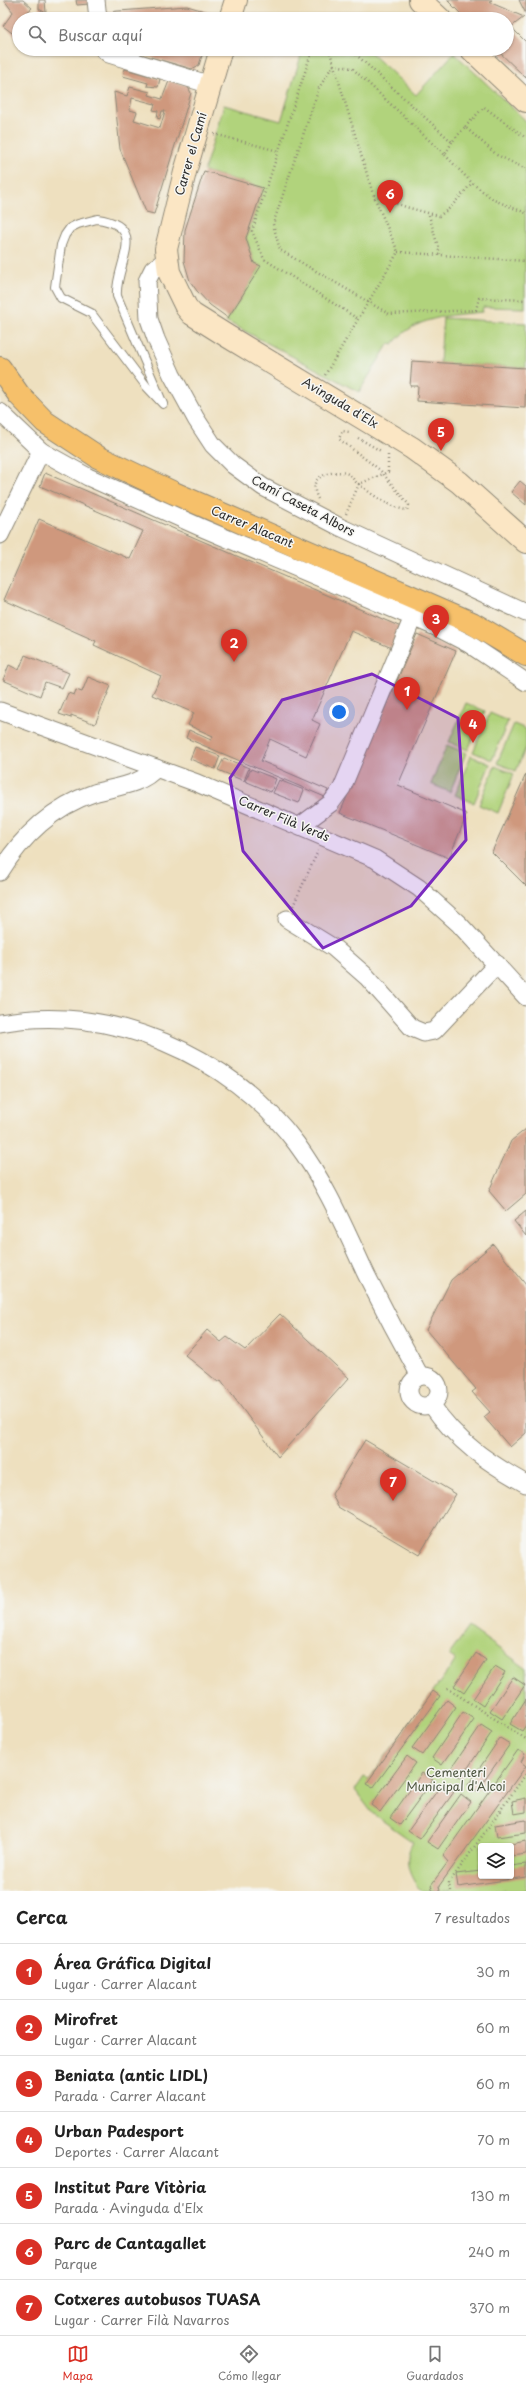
<!DOCTYPE html>
<html lang="es">
<meta charset="utf-8">
<style>
body{margin:0;font-family:"Playpen Sans",sans-serif;background:#f6f6f6;color:#222}
.controls{position:absolute;right:12px;bottom:12px;display:grid;overflow:hidden;border-radius:4px;box-shadow:0 1px 3px #0004}
.controls button{width:36px;height:36px;display:grid;place-items:center;padding:0;border:0;border-bottom:1px solid #e0e0e0;background:#fff;color:#222;font:20px sans-serif}
.you{position:absolute;left:339px;top:712px;width:14px;height:14px;margin:-10px;border:3px solid #fff;border-radius:50%;background:#1a73e8;box-shadow:0 0 0 6px #1a73e833}
.badge{display:grid;place-items:center;width:26px;height:26px;border-radius:50%;background:#d93025;color:#fff;font-size:13px;font-weight:700}
.pin{position:absolute;translate:-50% -33px;filter:drop-shadow(0 1px 2px #0008)}
.pin::after{content:'';position:absolute;top:21px;width:14px;height:12px;background:inherit;clip-path:polygon(0 0,100% 0,50% 100%)}
.list{margin:0;padding:0;list-style:none}
h2{display:flex;justify-content:space-between;align-items:center;height:52px;margin:0;padding:0 16px;font-size:17px}
h2 small{font-size:13px;font-weight:400;color:#767676}
.list li{display:grid;grid-template-columns:26px 1fr auto;gap:12px;align-items:center;box-sizing:border-box;height:56px;padding:0 16px;border-top:1px solid #e0e0e0}
.list b{display:block;font-size:15px;white-space:nowrap}
.list p{margin:0;font-size:13px;white-space:nowrap;color:#767676}
.list em{font-size:13px;font-style:normal;color:#767676}
.icon{flex:none;width:22px;height:22px;fill:none;stroke:currentColor;stroke-width:2;stroke-linecap:round;stroke-linejoin:round}
.map{position:relative;flex:none;width:526px;height:1891px;overflow:hidden}
.search{position:absolute;background:#fff;box-shadow:0 1px 3px #0004;left:12px;right:12px;top:12px;height:44px;display:flex;align-items:center;gap:10px;box-sizing:border-box;padding:0 14px;border-radius:22px;color:#767676;font-size:15px}
.sheet{height:444px;background:#fff}
nav{display:flex;justify-content:space-around;align-items:center;box-sizing:border-box;height:56px;border-top:1px solid #e0e0e0;background:#fff;font-size:11px;color:#767676}
nav a{display:grid;justify-items:center;gap:2px}
nav .on{color:#d93025}
.map>svg:first-child{display:block}
.green{fill:#b1d37b;stroke:#6e7f53;fill-rule:evenodd}
.building{fill:#cf987d;fill-rule:evenodd}
.lines{fill:none;stroke-linecap:round;stroke-linejoin:round}
.lane-casing{stroke:#8c8675;stroke-width:10}
.street-casing{stroke:#8c8675;stroke-width:19}
.secondary-casing{stroke:#8c8675;stroke-width:24}
.primary-casing{stroke:#8c8675;stroke-width:24}
.path{stroke:#8c8675;stroke-width:2.5;stroke-dasharray:1 3;stroke-linecap:butt}
.lane{stroke:#fff;stroke-width:8}
.street{stroke:#fff;stroke-width:17}
.secondary{stroke:#fbe6c4;stroke-width:22}
.primary{stroke:#f6c06b;stroke-width:22}
.marked{fill:#7b2cbf;fill-opacity:0.2;stroke:#7b2cbf;stroke-width:3;stroke-linejoin:round}
.labels{text-anchor:middle;stroke-width:3;stroke-linejoin:round;paint-order:stroke}
.street-label{font-size:12px;fill:#2b2b2b;stroke:#f6f6f2}
.park-label{font-size:12px;fill:#4c553f;stroke:#f6f6f2}
</style>
<div class="map">
<svg width="526" height="1891" viewBox="0 0 526 1891">
<rect width="100%" height="100%" fill="#f6f6f2"/>
<filter id="ink" filterUnits="userSpaceOnUse"><feTurbulence type="fractalNoise" baseFrequency=".025" numOctaves="2"/><feDisplacementMap in="SourceGraphic" scale="8" xChannelSelector="R" yChannelSelector="G"/><feConvolveMatrix kernelMatrix="1 2 1 2 8 2 1 2 1" color-interpolation-filters="sRGB"/></filter>
<filter id="wash" filterUnits="userSpaceOnUse"><feTurbulence type="fractalNoise" baseFrequency=".012" numOctaves="4" result="noise"/><feDisplacementMap in="SourceGraphic" scale="16" xChannelSelector="R" yChannelSelector="G"/><feGaussianBlur stdDeviation="0.9" result="paint"/><feColorMatrix in="noise" values="0 0 0 0 0 0 0 0 0 0 0 0 0 0 0 0 0 1.4 0 .05"/><feComposite in="paint" operator="in"/></filter>
<g filter="url(#wash)">
<rect width="100%" height="100%" fill="#eee0bf"/>
<g class="green">
<path d="M303,49H367L416,95L454,53L526,121L525,308L483,307L482,312C451,315 413,317 393,344L389,343L359,392L226,321L261,266L254,263L246,238L263,188L204,171L224,105L281,121Z"/>
<polygon points="443,318 526,323 526,368 440,363"/>
<polygon points="466,703 485,711 468,750 449,742"/>
<polygon points="490,713 508,721 492,760 473,752"/>
<polygon points="514,724 526,729 526,747 516,771 497,763"/>
<polygon points="447,745 466,753 450,792 431,784"/>
<polygon points="471,756 490,764 474,803 455,795"/>
<polygon points="495,766 514,774 498,813 479,805"/>
<path d="M469,1627L526,1668V1891H421C408,1875 403,1860 413,1842L373,1814L355,1790L364,1777L369,1779L456,1660L449,1655ZM481,1846H511V1876H481Z"/>
</g>
<g id="blocks">
<g class="building">
<polygon points="4,0 23,0 32,8 19,19 19,34 18,32 16,36 3,26 13,12"/>
<polygon points="39,0 45,0 46,13 39,9"/>
<polygon points="76,0 89,0 89,4 77,5"/>
<polygon points="447,0 492,0 489,2 524,17 511,27 526,42 526,78 496,49 507,49 507,19 466,19"/>
<polygon points="519,0 526,0 526,14"/>
<polygon points="187,6 215,14 213,19 106,19 105,12"/>
<polygon points="123,49 204,49 199,65 192,69"/>
<polygon points="125,69 160,79 158,87 147,86 148,83 123,76"/>
<path d="M169,81L187,85L191,93L154,214L146,212L120,149L114,92L127,96L130,87L150,92L149,95L162,99ZM132,98L155,104L153,110L158,111L157,118L160,119L162,111H165L160,128L134,120L137,112L130,110Z"/>
<polygon points="204,171 263,188 246,238 254,263 261,266 228,318 210,305 197,291 190,281 184,261 185,230"/>
<polygon points="412,361 526,368 525,408 417,401 418,386 410,386"/>
<polygon points="45,473 401,627 392,648 351,631 312,720 320,724 306,756 270,739 261,761 328,790 325,797 186,738 189,730 211,740 213,736 188,725 194,713 152,695 161,676 94,645 96,641 4,600 39,519 130,559 143,531 40,486"/>
<polygon points="520,481 526,486 526,505 511,492"/>
<polygon points="417,634 456,651 398,785 467,814 449,858 340,813"/>
<polygon points="25,655 69,673 62,688 45,682 40,696 3,680 9,665 19,670"/>
<polygon points="88,677 111,686 95,724 71,715 71,718 59,714 68,693 74,695 76,690 82,692"/>
<polygon points="195,747 220,756 215,769 190,759"/>
<polygon points="224,758 249,768 244,781 218,770"/>
<polygon points="251,769 276,779 271,792 245,781"/>
<polygon points="526,774 526,886 492,852"/>
<polygon points="279,780 304,790 299,803 273,793"/>
<polygon points="526,1129 526,1194 506,1211 489,1191 511,1141"/>
<polygon points="526,1211 526,1236 514,1221"/>
<polygon points="493,1244 526,1285 526,1433 510,1447 484,1417 490,1412 472,1392 476,1389 426,1330 451,1280"/>
<polygon points="280,1314 349,1378 278,1457 221,1380 218,1382 185,1355 207,1330 221,1342 227,1337 245,1350"/>
<polygon points="365,1440 456,1494 419,1555 338,1507 332,1494"/>
<polygon points="476,1653 486,1660 464,1693 454,1686"/>
<polygon points="495,1666 505,1672 483,1706 473,1699"/>
<polygon points="513,1677 525,1685 502,1719 490,1711"/>
<polygon points="433,1691 440,1696 373,1788 366,1784"/>
<polygon points="526,1699 526,1725 522,1731 510,1724"/>
<polygon points="447,1700 456,1707 422,1755 412,1748"/>
<polygon points="463,1712 474,1719 442,1765 432,1758"/>
<polygon points="481,1725 492,1732 461,1778 450,1770"/>
<polygon points="500,1738 510,1744 477,1791 468,1785"/>
<polygon points="518,1750 525,1754 521,1762 526,1766 439,1886 440,1891 433,1891 431,1885 448,1862 443,1856"/>
<polygon points="407,1756 416,1763 380,1812 371,1805"/>
<polygon points="422,1773 433,1780 400,1825 390,1818"/>
<polygon points="442,1784 454,1792 420,1839 408,1831"/>
<polygon points="461,1794 471,1802 438,1849 427,1842"/>
<polygon points="526,1798 526,1812 514,1814 512,1801"/>
<polygon points="526,1820 526,1833 497,1837 495,1825"/>
<polygon points="526,1841 526,1854 511,1856 511,1846 501,1846"/>
<polygon points="526,1864 526,1877 458,1887 456,1874 481,1871 481,1876 511,1876 511,1866"/>
</g>
</g>
</g>
<g filter="url(#ink)">
<use href="#blocks" fill-opacity="0" stroke="#8c8675" stroke-width="1"/>
<g class="lines">
<g class="lane-casing">
<path id="lane" d="M97,219C151,226 114,265 117,296L163,404L147,387L91,313L61,298L55,287L61,245L65,235L70,228L78,224Z"/>
</g>
<g class="street-casing">
<g id="street">
<polyline points="96,0 98,19"/>
<polyline points="103,49 109,54 211,85"/>
<polyline points="167,260 153,269 147,281 149,319 156,339 172,375 196,419 213,445 233,465 263,487 340,527 526,613"/>
<polyline points="0,412 41,451 88,477 200,527 438,628 469,644 526,682"/>
<polyline points="0,535 41,451"/>
<polyline points="0,711 197,783 375,859 419,888 459,924 526,997"/>
<polyline points="300,826 331,803 342,788 413,617"/>
<path d="M0,872C22,836 54,806 94,793C114,787 142,785 156,768"/>
<polyline points="287,919 334,948 367,977 412,1028 424,1033 434,1031 497,964"/>
<path d="M0,1023C109,1002 230,1055 296,1143C326,1183 345,1229 366,1274C383,1308 401,1342 420,1376"/>
<circle cx="424" cy="1391" r="15"/>
<path d="M431,1404C457,1442 487,1462 526,1484"/>
</g>
</g>
<g class="secondary-casing">
<g id="secondary">
<polyline points="420,0 440,19"/>
<polyline points="230,19 236,0"/>
<polyline points="221,49 185,172 166,249 169,272 186,307 192,314 227,336 412,448 459,482 526,542"/>
<polyline points="471,49 526,101"/>
</g>
</g>
<g class="primary-casing">
<polyline id="primary" points="0,368 19,395 45,422 98,457 174,493 472,623 526,655"/>
</g>
<g class="path">
<polyline points="314,49 312,51 252,231 264,259 358,319"/>
<polyline points="329,49 373,194 398,252"/>
<polyline points="350,49 452,142 465,127 497,155 526,169"/>
<polyline points="465,127 484,107 526,138"/>
<polyline points="214,134 278,151"/>
<polyline points="452,142 445,155 352,68 333,65 319,88 273,224 280,250 389,314 476,310 479,298 526,300"/>
<polyline points="445,155 472,183"/>
<polyline points="374,195 406,207 439,216 450,208 472,183 494,200 526,213"/>
<polyline points="429,215 440,254"/>
<polyline points="398,252 526,261"/>
<polyline points="325,375 398,252"/>
<polyline points="358,438 381,451"/>
<path d="M318,499C315,493 313,486 316,481C321,473 341,470 348,474C352,476 354,481 357,483C370,493 390,508 407,510L409,505L380,470L339,439L342,431L349,432"/>
<polyline points="346,514 359,484 388,472 388,455"/>
<polyline points="293,906 318,851"/>
<polyline points="447,1688 526,1739"/>
<polyline points="450,1891 449,1883 526,1774"/>
</g>
<use href="#lane" class="lane"/>
<use href="#street" class="street"/>
<use href="#secondary" class="secondary"/>
<use href="#primary" class="primary"/>
</g>
</g>
<path class="marked" d="M372,674L458,718L466,840L411,906L323,948L243,851L230,778L282,700Z"/>
<g class="labels">
<g class="street-label">
<text transform="translate(191 154) rotate(-74)" y="4">Carrer el Camí</text>
<text transform="translate(340 403) rotate(31)" y="4">Avinguda d'Elx</text>
<text transform="translate(303 506) rotate(28)" y="4">Camí Caseta Albors</text>
<text transform="translate(252 527) rotate(23)" y="4">Carrer Alacant</text>
<text transform="translate(284 819) rotate(23)" y="4">Carrer Filà Verds</text>
</g>
<g class="park-label">
<text x="456" y="1777">Cementeri<tspan x="456" dy="14">Municipal d'Alcoi</tspan></text>
</g>
</g>
</svg>
<div class="controls">
<button><svg class="icon" aria-label="layers" viewBox="0 0 24 24"><path d="M12 4l9 5-9 5-9-5zM3 14l9 5 9-5"/></svg></button>
</div>
<div class="you"></div>
<div class="pin badge" style="left:407px;top:710px">1</div>
<div class="pin badge" style="left:234px;top:662px">2</div>
<div class="pin badge" style="left:436px;top:638px">3</div>
<div class="pin badge" style="left:473px;top:743px">4</div>
<div class="pin badge" style="left:441px;top:451px">5</div>
<div class="pin badge" style="left:390px;top:213px">6</div>
<div class="pin badge" style="left:393px;top:1501px">7</div>
<div class="search"><svg class="icon" aria-label="search" viewBox="0 0 24 24"><circle cx="10" cy="10" r="6"/><path d="M15 15l6 6"/></svg>Buscar aquí</div>
</div>
<section class="sheet">
<h2>Cerca<small>7 resultados</small></h2>
<ul class="list">
<li><span class="badge">1</span><div><b>Área Gráfica Digital</b><p>Lugar · Carrer Alacant</p></div><em>30 m</em></li>
<li><span class="badge">2</span><div><b>Mirofret</b><p>Lugar · Carrer Alacant</p></div><em>60 m</em></li>
<li><span class="badge">3</span><div><b>Beniata (antic LIDL)</b><p>Parada · Carrer Alacant</p></div><em>60 m</em></li>
<li><span class="badge">4</span><div><b>Urban Padesport</b><p>Deportes · Carrer Alacant</p></div><em>70 m</em></li>
<li><span class="badge">5</span><div><b>Institut Pare Vitòria</b><p>Parada · Avinguda d'Elx</p></div><em>130 m</em></li>
<li><span class="badge">6</span><div><b>Parc de Cantagallet</b><p>Parque</p></div><em>240 m</em></li>
<li><span class="badge">7</span><div><b>Cotxeres autobusos TUASA</b><p>Lugar · Carrer Filà Navarros</p></div><em>370 m</em></li>
</ul>
</section>
<nav>
<a class="on"><svg class="icon" aria-label="map" viewBox="0 0 24 24"><path d="M3 6l6-2 6 2 6-2v14l-6 2-6-2-6 2zM9 4v14M15 6v14"/></svg>Mapa</a>
<a><svg class="icon" aria-label="directions" viewBox="0 0 24 24"><path d="M12 3l9 9-9 9-9-9zM9 14v-3h6M13 9l2 2-2 2"/></svg>Cómo llegar</a>
<a><svg class="icon" aria-label="saved" viewBox="0 0 24 24"><path d="M7 4h10v16l-5-4-5 4z"/></svg>Guardados</a>
</nav>
